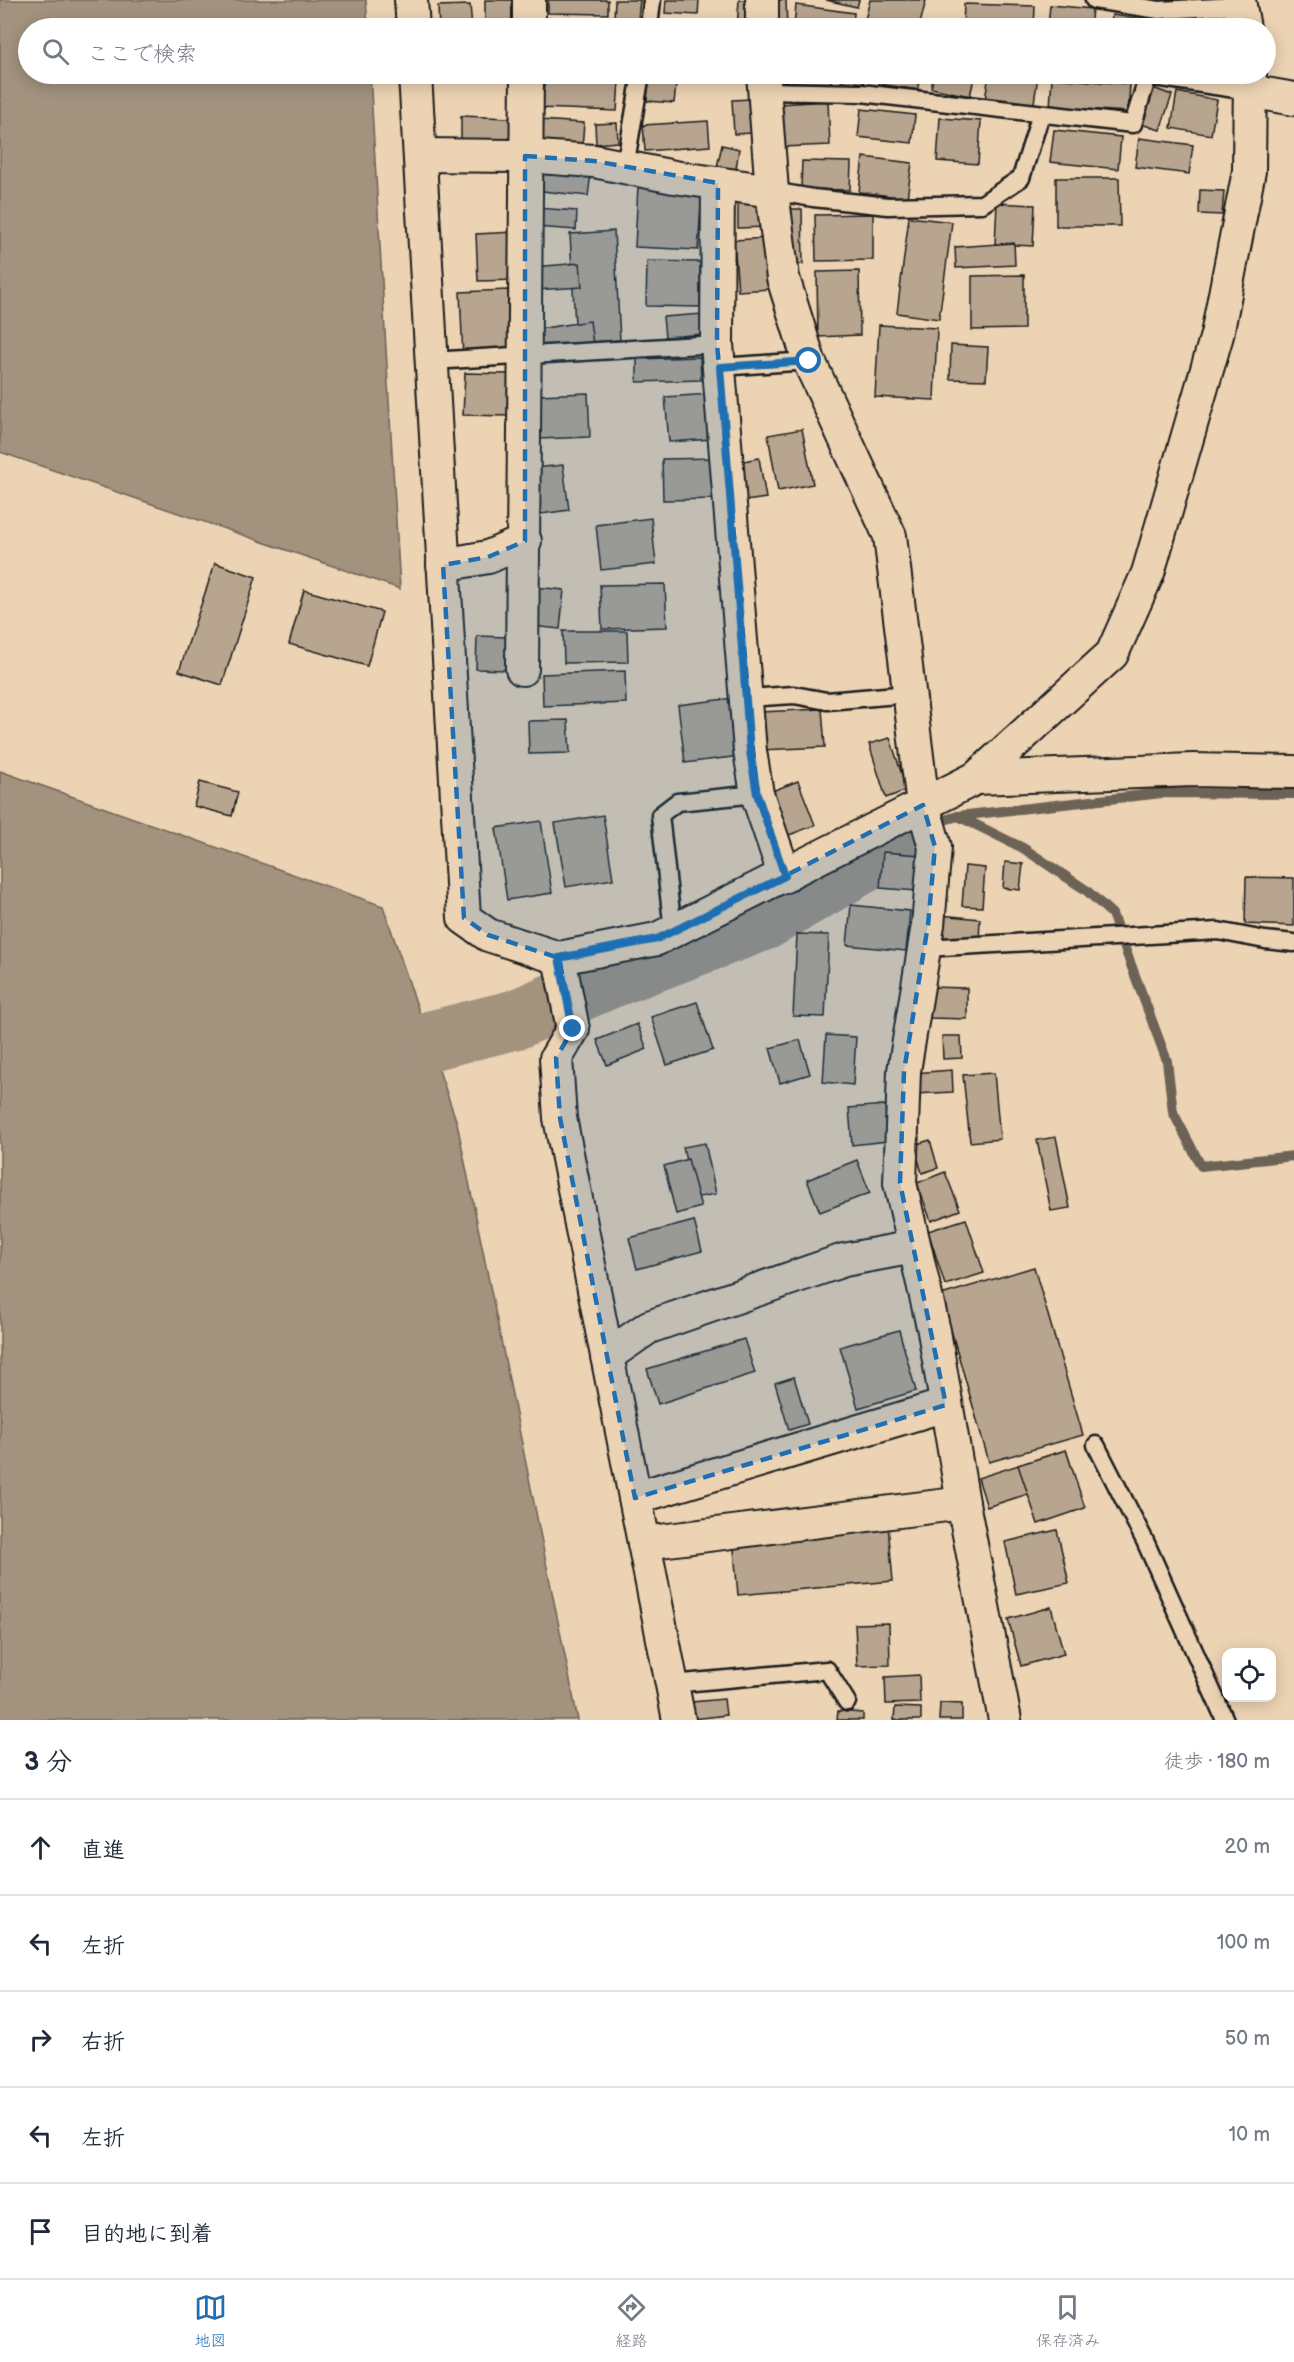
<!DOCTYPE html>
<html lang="ja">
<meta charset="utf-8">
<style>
body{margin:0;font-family:"Balsamiq Sans","Klee One",sans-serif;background:#f2f2f3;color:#1f2937}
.controls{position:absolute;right:18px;bottom:18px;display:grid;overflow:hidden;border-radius:12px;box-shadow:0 3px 15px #0003}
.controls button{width:54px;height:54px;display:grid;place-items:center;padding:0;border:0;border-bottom:2px solid #e0e1e3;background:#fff;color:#1f2937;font:30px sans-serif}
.stop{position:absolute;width:18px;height:18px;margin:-14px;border:4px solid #1f6fb2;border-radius:50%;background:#fff}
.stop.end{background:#1f6fb2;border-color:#fff;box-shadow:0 2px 6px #0008}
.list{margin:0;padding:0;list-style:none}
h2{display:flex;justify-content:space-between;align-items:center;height:78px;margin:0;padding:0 24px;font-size:26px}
h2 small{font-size:20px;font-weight:400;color:#747a83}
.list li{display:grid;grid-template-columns:39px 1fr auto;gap:18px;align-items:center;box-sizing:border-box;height:96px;padding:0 24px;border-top:2px solid #e0e1e3}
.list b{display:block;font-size:22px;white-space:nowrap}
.list em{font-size:20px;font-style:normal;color:#747a83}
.icon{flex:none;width:33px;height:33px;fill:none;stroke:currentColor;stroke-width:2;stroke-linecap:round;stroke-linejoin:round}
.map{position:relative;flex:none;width:1294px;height:1720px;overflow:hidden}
.search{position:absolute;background:#fff;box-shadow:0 3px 15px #0003;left:18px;right:18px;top:18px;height:66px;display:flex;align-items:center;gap:15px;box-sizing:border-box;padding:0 21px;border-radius:33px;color:#747a83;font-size:22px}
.sheet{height:558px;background:#fff}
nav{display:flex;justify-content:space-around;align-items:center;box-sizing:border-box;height:84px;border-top:2px solid #e0e1e3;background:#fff;font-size:16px;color:#747a83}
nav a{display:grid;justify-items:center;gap:3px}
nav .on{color:#1f6fb2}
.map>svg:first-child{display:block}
.water{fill:#a2927e;stroke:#6c6357;stroke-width:1.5}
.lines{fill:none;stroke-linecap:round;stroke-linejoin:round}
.stream{stroke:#6c6357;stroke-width:10}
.river{stroke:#a2927e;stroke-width:60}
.building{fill:#b8a58f;stroke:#1c1c1c;stroke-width:1.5}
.service-casing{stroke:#1c1c1c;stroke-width:21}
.minor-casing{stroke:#1c1c1c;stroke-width:36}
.service{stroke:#ecd3b4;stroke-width:16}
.minor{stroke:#ecd3b4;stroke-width:32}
.route{stroke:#1f6fb2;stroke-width:8}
.marked{fill:#1f6fb2;fill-opacity:0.2;stroke:#1f6fb2;stroke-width:4.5;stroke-dasharray:12 8;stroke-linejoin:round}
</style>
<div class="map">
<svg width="1294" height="1720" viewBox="0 0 1294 1720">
<rect width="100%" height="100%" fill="#ecd3b4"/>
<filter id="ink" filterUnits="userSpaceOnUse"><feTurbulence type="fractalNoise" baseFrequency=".0167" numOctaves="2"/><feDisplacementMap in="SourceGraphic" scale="12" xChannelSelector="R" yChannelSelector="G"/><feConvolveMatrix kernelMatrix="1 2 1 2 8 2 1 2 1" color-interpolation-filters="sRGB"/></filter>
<g filter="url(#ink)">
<g class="water">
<polygon points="0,0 366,0 368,28 28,28 28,74 370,74 400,589 0,452"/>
<polygon points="0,771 383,906 457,1123 578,1720 0,1720"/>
</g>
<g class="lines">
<g class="stream">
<polyline points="958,816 1023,848 1086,890 1112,914 1167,1061 1173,1112 1201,1166 1294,1156"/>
<polyline points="910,830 958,816 1162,793 1294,794"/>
</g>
<polyline class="river" points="429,1041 517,1019 606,980 763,921 872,858 910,830"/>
</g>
<g class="building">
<rect x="485" y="0" width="39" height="28"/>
<polygon points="548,0 608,0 608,14 548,13"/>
<polygon points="615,0 640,0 638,19 614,18"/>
<polygon points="666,0 699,0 698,15 665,13"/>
<polygon points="739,0 750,0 749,28 737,28"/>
<polygon points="765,0 786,0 787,28 765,28"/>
<polygon points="826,0 859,0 857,7"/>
<polygon points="870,0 926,0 919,28 884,28 864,24"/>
<polygon points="964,4 1035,6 1034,28 963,28"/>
<polygon points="470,5 472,28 439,28 438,6"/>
<polygon points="796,5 854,13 853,28 794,27"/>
<polygon points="1050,5 1092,9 1090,28 1048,28"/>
<polygon points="1112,15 1148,20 1147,28 1111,28"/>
<polygon points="669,21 726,25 726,28 668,28"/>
<polygon points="559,25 634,26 634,28 559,28"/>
<polygon points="649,74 677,76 674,103 647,101"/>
<polygon points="792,74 832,74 831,85 792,83"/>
<polygon points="841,74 865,74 864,83 841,81"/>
<polygon points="881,74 920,74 918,90 879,84"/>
<polygon points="934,74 975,74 970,96 931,88"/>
<polygon points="989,74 1022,74 1038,76 1033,109 985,100"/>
<polygon points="540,77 619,81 617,111 539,108"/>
<polygon points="1052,78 1130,84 1128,112 1050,107"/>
<polygon points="1153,88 1172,95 1160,130 1141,124"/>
<polygon points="1177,92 1217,100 1211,135 1171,128"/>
<polygon points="751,99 753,133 734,134 732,100"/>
<polygon points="828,101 830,145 781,147 779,104"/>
<polygon points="861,109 915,115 912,143 858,137"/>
<polygon points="461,116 510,118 510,147 461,146"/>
<polygon points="940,118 981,121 978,164 937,161"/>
<polygon points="539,120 584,123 582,148 537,144"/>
<polygon points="708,121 710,146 645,151 643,125"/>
<polygon points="617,123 618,142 596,144 595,124"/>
<polygon points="1054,130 1121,137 1118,169 1050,162"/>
<polygon points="1139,138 1193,145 1189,174 1135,167"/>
<polygon points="722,145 739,149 735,175 716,171"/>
<polygon points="863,157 912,163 907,198 859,192"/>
<polygon points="802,161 851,162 850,190 801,189"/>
<polygon points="535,167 591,173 588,196 533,190"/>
<polygon points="1056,178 1119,178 1120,226 1056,226"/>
<polygon points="638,185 702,189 698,250 635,247"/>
<polygon points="1200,190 1224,191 1222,215 1199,214"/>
<polygon points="765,198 766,227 738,228 738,199"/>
<polygon points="997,203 1035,205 1033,246 995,244"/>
<polygon points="537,208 577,211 576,230 536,227"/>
<polygon points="784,209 802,209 803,264 786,265"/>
<polygon points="873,214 873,260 816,261 815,215"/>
<polygon points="909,217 952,222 939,319 897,313"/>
<polygon points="614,231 620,340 576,343 570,234"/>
<polygon points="515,232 517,280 478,281 476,234"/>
<polygon points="768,238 771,289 738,291 734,240"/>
<polygon points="1014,243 1015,265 956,268 955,247"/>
<polygon points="647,261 700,262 700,307 646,306"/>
<polygon points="580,263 582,287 535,290 534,267"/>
<polygon points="859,271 860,335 818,337 817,272"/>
<polygon points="1024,275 1024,329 972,330 972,276"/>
<polygon points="508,290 511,356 463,358 460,292"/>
<polygon points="703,314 705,334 665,337 663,317"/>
<polygon points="590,321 593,344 541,351 538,329"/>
<polygon points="879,325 937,328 934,400 875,397"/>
<polygon points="951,345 988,347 986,380 950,379"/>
<polygon points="700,357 701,380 637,382 637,359"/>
<polygon points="465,373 509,374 508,416 463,415"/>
<polygon points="588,393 590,437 539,439 538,395"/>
<polygon points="710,394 713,439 669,442 665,397"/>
<polygon points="802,429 813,484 778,491 768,435"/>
<polygon points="718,458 719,499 663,500 662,459"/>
<polygon points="759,458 766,498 746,501 739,462"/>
<polygon points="563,465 569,510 541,514 535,468"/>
<polygon points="651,518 656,564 601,570 596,525"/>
<polygon points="215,563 256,577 222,685 179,671"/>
<polygon points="665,584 667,627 602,629 600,585"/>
<polygon points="535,587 564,590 560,629 531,626"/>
<polygon points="304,590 382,612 367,666 289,644"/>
<polygon points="563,631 627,631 628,662 564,663"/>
<polygon points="477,636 506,637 505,670 476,669"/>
<polygon points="625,671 626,703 543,706 542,674"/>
<polygon points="733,698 740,756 685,763 678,705"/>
<polygon points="822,709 825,747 761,750 760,712"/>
<polygon points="568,720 570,753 529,754 528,721"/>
<polygon points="890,738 907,790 886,798 869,744"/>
<polygon points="798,781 815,825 784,837 767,793"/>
<polygon points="200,782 238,792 232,816 194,806"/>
<polygon points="603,815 613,879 566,887 555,823"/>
<polygon points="541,821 552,893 507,900 496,828"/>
<polygon points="883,852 920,855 917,891 880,888"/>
<polygon points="1005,862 1023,864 1020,890 1003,888"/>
<polygon points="965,866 985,868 982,907 962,906"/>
<polygon points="1246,877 1294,878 1294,926 1245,924"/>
<polygon points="851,905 910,911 906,951 847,945"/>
<polygon points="940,915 980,919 979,942 938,938"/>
<polygon points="797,934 829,935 825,1017 793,1016"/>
<polygon points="929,987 967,988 967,1019 929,1018"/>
<polygon points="697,1002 713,1050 667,1065 651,1017"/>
<polygon points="637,1024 647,1049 607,1065 597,1040"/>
<polygon points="826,1035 856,1037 853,1085 823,1082"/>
<polygon points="942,1036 961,1036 962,1058 943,1059"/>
<polygon points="800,1040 810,1074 780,1083 770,1048"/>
<polygon points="952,1070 953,1092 915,1094 914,1073"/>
<polygon points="994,1073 1000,1139 970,1142 963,1075"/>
<polygon points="885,1105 888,1141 852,1145 849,1108"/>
<polygon points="1056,1137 1070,1208 1051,1211 1037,1140"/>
<polygon points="930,1140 938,1168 922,1173 914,1145"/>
<polygon points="705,1143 716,1194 694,1198 683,1147"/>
<polygon points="688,1159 701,1207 676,1214 664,1166"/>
<polygon points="857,1160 870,1193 820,1212 807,1180"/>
<polygon points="945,1172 960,1210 931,1221 917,1183"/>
<polygon points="966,1219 984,1273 945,1285 928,1231"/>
<polygon points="694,1221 702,1251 637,1269 629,1238"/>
<polygon points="1034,1267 1083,1435 989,1462 941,1295"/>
<polygon points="899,1330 916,1391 858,1408 840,1347"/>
<polygon points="744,1339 755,1373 658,1404 647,1369"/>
<polygon points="794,1377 808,1424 789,1430 775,1383"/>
<polygon points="1066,1450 1075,1479 987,1507 978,1478"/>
<polygon points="1066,1450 1085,1508 1038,1524 1018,1465"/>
<polygon points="888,1525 893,1581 738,1595 733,1539"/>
<polygon points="1057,1530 1069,1583 1016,1594 1005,1542"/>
<polygon points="1051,1607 1064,1654 1021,1666 1008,1619"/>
<polygon points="889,1623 890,1665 857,1666 855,1624"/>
<polygon points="919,1675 920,1703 886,1704 885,1677"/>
<polygon points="724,1699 726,1715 694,1719 692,1702"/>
<polygon points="940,1703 962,1704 962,1720 939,1720"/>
<polygon points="895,1707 921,1708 921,1720 894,1720"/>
<polygon points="838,1711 863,1713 863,1720 837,1720"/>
</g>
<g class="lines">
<g class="service-casing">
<g id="service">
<polyline points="1094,0 1159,10 1239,6"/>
<polyline points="649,28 652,0"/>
<polyline points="763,91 861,93 1133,124 1148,76 1249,91"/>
<polyline points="625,167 641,74"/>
<polyline points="772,191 813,198 888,206 982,204 1021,178 1041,114"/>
<polyline points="431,361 717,344"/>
<polyline points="720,367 809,361"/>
<polyline points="746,698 794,695 827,701 909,694"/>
<polyline points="673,931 660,815 677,802 757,794"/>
<polyline points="925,948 1218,931 1265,940 1294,943"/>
<polyline points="1096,1445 1145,1541 1225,1720"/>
<polyline points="672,1684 827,1670 847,1702"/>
</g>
</g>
<g class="minor-casing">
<g id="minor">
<polyline points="411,0 413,28"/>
<polyline points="762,0 762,28"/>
<polyline points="1239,0 1244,28"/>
<polyline points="529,28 529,0"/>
<polyline points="415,74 464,918 488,935 559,958 657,939 976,778 1112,654 1148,573 1217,335 1249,171 1250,74"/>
<polyline points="763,74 772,191 783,278 809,361 890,536 923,805 935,847 928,925 904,1071 900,1183 934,1331 963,1503 1005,1720"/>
<polyline points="1249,91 1294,99"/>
<polyline points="420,155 525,156 594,161 674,177 772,191"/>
<polyline points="718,183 717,344 750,751 757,794 785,876"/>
<polyline points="443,565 488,557 525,541"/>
<polyline points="522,669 527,74"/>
<polyline points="976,778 1193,770 1294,772"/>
<polyline points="559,958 573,1029 556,1058 560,1118 679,1720"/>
<polyline points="607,1356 649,1327 844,1260 914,1247"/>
<polyline points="635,1498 946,1405"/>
<polyline points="644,1543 963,1503"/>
</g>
</g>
<use href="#service" class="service"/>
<use href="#minor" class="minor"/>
</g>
</g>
<g class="lines" filter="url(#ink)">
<polyline class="route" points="573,1029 559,958 657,939 785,876 757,794 750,751 720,367 809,361"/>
</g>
<path class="marked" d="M525,156L594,161L718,183L717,344L757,794L785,876L923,805L935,847L928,925L904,1071L900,1183L946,1405L635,1498L560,1118L556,1058L573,1029L559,958L488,935L464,918L443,565L488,557L525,541Z"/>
</svg>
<div class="controls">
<button><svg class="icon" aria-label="locate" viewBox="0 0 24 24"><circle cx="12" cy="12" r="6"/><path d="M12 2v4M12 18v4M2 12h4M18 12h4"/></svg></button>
</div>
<div class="stop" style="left:809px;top:361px"></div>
<div class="stop end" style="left:573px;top:1029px"></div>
<div class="search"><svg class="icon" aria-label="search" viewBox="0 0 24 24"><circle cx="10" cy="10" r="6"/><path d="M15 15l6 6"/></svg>ここで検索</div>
</div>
<section class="sheet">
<h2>3 分<small>徒歩 · 180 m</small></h2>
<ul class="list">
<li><svg class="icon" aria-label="ahead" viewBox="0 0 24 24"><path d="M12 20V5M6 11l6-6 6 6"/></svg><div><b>直進</b></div><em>20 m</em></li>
<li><svg class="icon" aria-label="left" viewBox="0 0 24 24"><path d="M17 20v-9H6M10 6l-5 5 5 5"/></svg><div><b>左折</b></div><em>100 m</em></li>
<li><svg class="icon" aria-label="right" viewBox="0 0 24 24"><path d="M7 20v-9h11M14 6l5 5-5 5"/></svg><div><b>右折</b></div><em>50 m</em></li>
<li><svg class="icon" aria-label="left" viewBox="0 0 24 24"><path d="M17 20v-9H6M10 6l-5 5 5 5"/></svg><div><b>左折</b></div><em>10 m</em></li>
<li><svg class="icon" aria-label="arrive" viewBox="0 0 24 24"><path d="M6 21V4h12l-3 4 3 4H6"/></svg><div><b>目的地に到着</b></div></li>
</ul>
</section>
<nav>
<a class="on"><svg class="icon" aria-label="map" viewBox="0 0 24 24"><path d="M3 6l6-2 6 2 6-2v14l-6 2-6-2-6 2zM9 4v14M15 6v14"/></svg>地図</a>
<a><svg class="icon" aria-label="directions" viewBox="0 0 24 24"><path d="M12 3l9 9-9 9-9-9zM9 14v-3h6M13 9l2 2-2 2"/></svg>経路</a>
<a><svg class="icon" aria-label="saved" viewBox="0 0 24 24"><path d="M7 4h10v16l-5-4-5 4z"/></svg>保存済み</a>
</nav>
